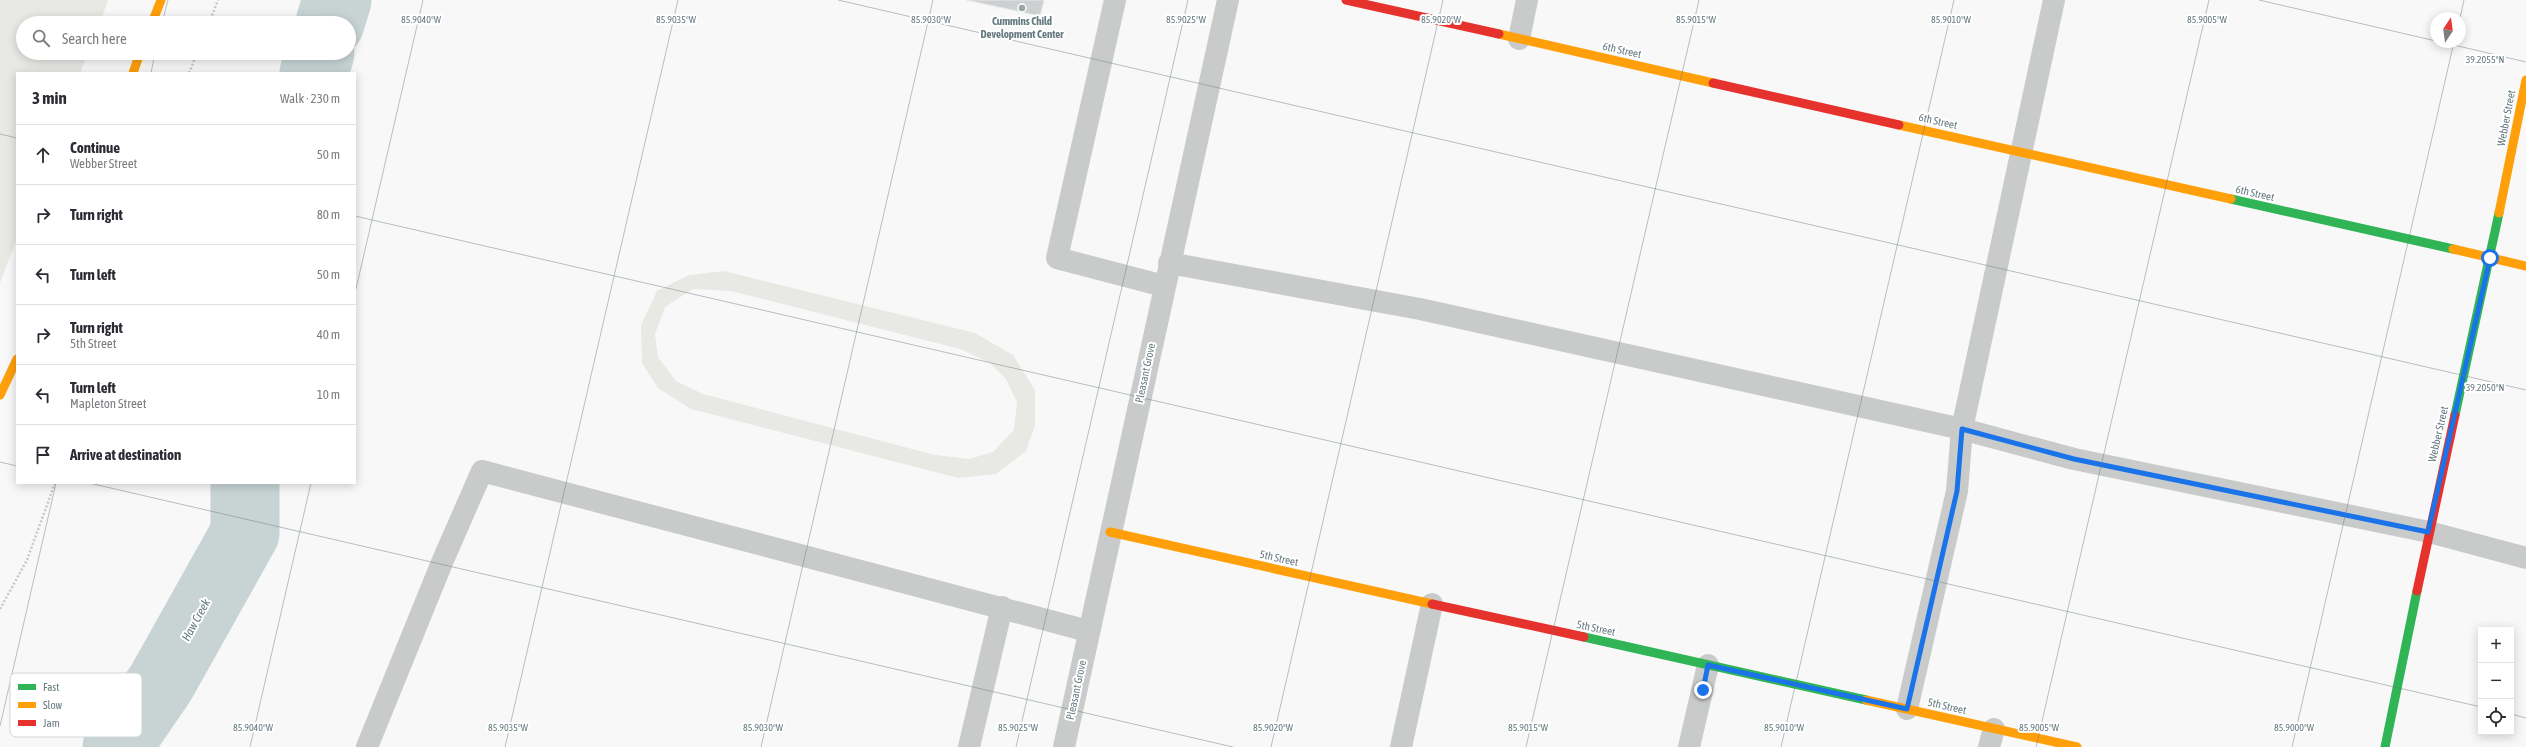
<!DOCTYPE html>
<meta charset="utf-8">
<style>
body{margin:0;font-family:"Asap Condensed",sans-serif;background:#f2f2f3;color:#2b2b33}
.controls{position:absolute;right:12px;bottom:12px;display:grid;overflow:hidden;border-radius:0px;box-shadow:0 2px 10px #0003}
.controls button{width:36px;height:36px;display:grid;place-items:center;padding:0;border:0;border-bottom:1px solid #e1e1e2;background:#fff;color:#2b2b33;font:20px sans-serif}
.compass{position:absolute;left:2430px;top:12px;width:36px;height:36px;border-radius:50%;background:#fff;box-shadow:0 2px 10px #0003;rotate:13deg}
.stop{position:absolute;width:12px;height:12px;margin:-9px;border:3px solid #1a73e8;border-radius:50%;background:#fff}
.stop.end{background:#1a73e8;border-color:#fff;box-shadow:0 1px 4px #0008}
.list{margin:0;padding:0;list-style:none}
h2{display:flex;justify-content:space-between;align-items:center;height:52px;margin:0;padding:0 16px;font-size:17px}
h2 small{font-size:13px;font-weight:400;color:#7c7c81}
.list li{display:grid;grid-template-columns:26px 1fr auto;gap:12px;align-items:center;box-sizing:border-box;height:60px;padding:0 16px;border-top:1px solid #e1e1e2}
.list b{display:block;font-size:15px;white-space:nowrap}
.list p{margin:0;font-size:13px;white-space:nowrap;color:#7c7c81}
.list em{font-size:13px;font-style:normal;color:#7c7c81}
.icon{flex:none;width:22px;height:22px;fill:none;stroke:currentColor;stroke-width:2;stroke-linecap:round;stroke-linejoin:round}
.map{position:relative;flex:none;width:2526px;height:747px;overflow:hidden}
.search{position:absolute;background:#fff;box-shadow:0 2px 10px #0003;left:16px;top:16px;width:340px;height:44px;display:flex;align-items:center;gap:10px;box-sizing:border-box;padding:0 14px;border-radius:22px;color:#7c7c81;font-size:15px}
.panel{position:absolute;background:#fff;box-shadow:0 2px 10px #0003;left:16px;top:72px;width:340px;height:412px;border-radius:0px}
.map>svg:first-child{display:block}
.green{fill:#e8e9e5;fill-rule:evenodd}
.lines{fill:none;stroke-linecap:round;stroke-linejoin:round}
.river{stroke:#c8d4d4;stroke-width:69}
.building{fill:#cdcfd0;stroke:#e8e8e8}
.path{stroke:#c7c8c9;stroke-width:2.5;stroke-dasharray:2 2;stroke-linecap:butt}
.lane{stroke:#c9cbcb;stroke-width:22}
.street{stroke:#c9cbcb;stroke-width:22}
.fast{stroke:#30b455;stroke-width:9}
.slow{stroke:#ff9f0a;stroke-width:9}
.jam{stroke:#e5322d;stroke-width:9}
.route{stroke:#1a73e8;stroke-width:5}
.ticks{fill:none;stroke:#667a7f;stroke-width:1;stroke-opacity:0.45}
.poi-dot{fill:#99a6a9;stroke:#fff;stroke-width:1.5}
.labels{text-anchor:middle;stroke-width:4;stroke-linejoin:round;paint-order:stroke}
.poi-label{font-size:11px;font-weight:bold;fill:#667a7f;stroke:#fff}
.street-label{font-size:11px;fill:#667a7f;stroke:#fff}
.water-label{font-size:12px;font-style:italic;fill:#617879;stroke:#fff}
.key{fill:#fff;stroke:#d1d7d9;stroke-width:1}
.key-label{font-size:11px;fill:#667a7f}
.ticks-label{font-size:10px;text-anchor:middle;fill:#667a7f;stroke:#fff;stroke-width:4;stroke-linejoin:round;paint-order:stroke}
</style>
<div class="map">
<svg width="2526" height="747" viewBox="0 0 2526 747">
<rect width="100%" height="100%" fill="#f8f8f8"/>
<g class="green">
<polygon points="0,0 108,0 100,23 23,23 23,53 88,53 80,73 17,73 17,238 0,283"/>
<path d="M724,271L975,333L1013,355L1035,390V425L1026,451L996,474L958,478L691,409L658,388L642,363L641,325L657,291L689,275ZM693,289L731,291L960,349L990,363L1006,379L1017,402L1014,430L993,452L969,459L935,455L703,394L676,381L658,357L655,334L665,307Z"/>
</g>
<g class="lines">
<g class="river">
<polyline points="330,23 337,0"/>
<polyline points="314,73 320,53"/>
<polyline points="117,747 161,683 245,533 245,483"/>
</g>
</g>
<polygon class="building" points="966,0 1044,0 1040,16"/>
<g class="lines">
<g class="path">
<polyline points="209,23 218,0"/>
<polyline points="189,73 197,53"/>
<polyline points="0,609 27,560 55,483"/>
</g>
<g class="lane">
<polyline points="1115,0 1057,258 1164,286"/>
<polyline points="1519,39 1527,0"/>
<polyline points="1169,263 1420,309 1962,429 2074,459 2429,532 2526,558"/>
<polyline points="1907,709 1957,491 1962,429 2054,0"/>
<polyline points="367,747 443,560 482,471 1088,631"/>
<polyline points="969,747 1002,607"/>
<polyline points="1401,747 1432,604"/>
<polyline points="1989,747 1994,729"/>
</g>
<g class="street">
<polyline points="1064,747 1228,0"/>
<polyline points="1689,747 1708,665"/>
</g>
<g class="fast">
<polyline points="2231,199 2453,249"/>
<polyline points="2455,415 2499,213"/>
<polyline points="1584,637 1866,700"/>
<polyline points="2385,747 2417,591"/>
</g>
<g class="slow">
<polyline points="152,23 161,0"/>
<polyline points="1499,34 1713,83"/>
<polyline points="133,73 140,53"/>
<polyline points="1899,125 2231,199"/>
<polyline points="2499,213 2526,80"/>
<polyline points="2453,249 2526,266"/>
<polyline points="0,395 17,359"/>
<polyline points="1110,532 1432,604"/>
<polyline points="1866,700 2077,747"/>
</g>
<g class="jam">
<polyline points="1346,0 1499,34"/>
<polyline points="1713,83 1899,125"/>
<polyline points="2417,591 2455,415"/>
<polyline points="1432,604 1584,637"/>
</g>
</g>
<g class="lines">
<polyline class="route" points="1703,690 1708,665 1907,709 1957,491 1962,429 2074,459 2428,532 2490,258"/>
</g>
<path class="ticks" d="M838,0L2526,390M2259,0L2436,41M2460,18L2464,0M162,23L168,0M2441,42L2526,62M151,73L155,53M0,134L17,138M355,216L2481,707M355,293L423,0M0,462L17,466M89,483L1233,747M2511,714L2526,718M0,726L56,483M250,747L311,483M505,747L678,0M761,747L933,0M1016,747L1188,0M1271,747L1443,0M1526,747L1699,0M1781,747L1954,0M2036,747L2209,0M2292,747L2454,42"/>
<circle class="poi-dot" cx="1022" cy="8" r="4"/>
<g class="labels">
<g class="poi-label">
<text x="1022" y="25">Cummins Child<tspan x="1022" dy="13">Development Center</tspan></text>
</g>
<g class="street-label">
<text transform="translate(1622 50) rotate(13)" y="4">6th Street</text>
<text transform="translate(2506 118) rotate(-79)" y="4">Webber Street</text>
<text transform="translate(1938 121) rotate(13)" y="4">6th Street</text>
<text transform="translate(2255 193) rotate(13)" y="4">6th Street</text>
<text transform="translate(1145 373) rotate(-78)" y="4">Pleasant Grove</text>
<text transform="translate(2438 434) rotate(-77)" y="4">Webber Street</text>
<text transform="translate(1279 558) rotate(13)" y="4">5th Street</text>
<text transform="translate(1596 628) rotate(12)" y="4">5th Street</text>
<text transform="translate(1076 690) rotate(-78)" y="4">Pleasant Grove</text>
<text transform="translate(1947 706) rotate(13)" y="4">5th Street</text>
</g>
<g class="water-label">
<text transform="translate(196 620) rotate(-61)" y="4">Haw Creek</text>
</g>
</g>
<rect x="10" y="673" width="132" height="64" rx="6" class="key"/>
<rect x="18" y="684" width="18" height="6" fill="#30b455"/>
<rect x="18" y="702" width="18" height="6" fill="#ff9f0a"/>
<rect x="18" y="720" width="18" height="6" fill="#e5322d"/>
<g class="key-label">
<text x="43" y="691">Fast</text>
<text x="43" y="709">Slow</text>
<text x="43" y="727">Jam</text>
</g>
<g class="ticks-label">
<text x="2207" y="23">85.9005°W</text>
<text x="421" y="23">85.9040°W</text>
<text x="676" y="23">85.9035°W</text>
<text x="931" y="23">85.9030°W</text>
<text x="1186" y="23">85.9025°W</text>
<text x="1441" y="23">85.9020°W</text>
<text x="1696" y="23">85.9015°W</text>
<text x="1951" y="23">85.9010°W</text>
<text x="2485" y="63">39.2055°N</text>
<text x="2485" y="391">39.2050°N</text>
<text x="253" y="731">85.9040°W</text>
<text x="508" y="731">85.9035°W</text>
<text x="763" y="731">85.9030°W</text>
<text x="1018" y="731">85.9025°W</text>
<text x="1273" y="731">85.9020°W</text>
<text x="1528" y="731">85.9015°W</text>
<text x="1784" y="731">85.9010°W</text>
<text x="2039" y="731">85.9005°W</text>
<text x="2294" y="731">85.9000°W</text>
</g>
</svg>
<div class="controls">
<button>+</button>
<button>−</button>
<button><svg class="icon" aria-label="locate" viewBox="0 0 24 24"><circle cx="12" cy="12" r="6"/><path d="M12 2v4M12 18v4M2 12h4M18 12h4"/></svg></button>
</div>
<svg class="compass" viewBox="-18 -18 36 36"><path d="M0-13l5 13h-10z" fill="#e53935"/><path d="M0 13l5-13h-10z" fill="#7c7c81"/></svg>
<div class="stop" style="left:2490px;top:258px"></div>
<div class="stop end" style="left:1703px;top:690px"></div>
<div class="search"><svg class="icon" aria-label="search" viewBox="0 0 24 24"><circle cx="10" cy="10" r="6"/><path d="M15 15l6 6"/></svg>Search here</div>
<section class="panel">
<h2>3 min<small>Walk · 230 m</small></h2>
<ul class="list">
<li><svg class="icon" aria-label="ahead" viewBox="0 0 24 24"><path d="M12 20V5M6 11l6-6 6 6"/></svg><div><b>Continue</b><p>Webber Street</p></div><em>50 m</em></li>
<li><svg class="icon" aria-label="right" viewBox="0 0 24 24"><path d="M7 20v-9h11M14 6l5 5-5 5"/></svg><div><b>Turn right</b></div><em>80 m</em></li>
<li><svg class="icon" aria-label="left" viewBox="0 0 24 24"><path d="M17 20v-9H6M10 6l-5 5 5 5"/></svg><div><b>Turn left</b></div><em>50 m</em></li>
<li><svg class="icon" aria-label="right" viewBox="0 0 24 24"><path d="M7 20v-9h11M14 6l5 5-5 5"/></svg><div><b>Turn right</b><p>5th Street</p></div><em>40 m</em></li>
<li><svg class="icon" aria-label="left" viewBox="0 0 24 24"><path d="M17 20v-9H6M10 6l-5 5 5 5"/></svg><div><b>Turn left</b><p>Mapleton Street</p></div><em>10 m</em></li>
<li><svg class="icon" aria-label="arrive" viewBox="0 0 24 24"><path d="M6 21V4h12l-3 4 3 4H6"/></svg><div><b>Arrive at destination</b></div></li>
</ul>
</section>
</div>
